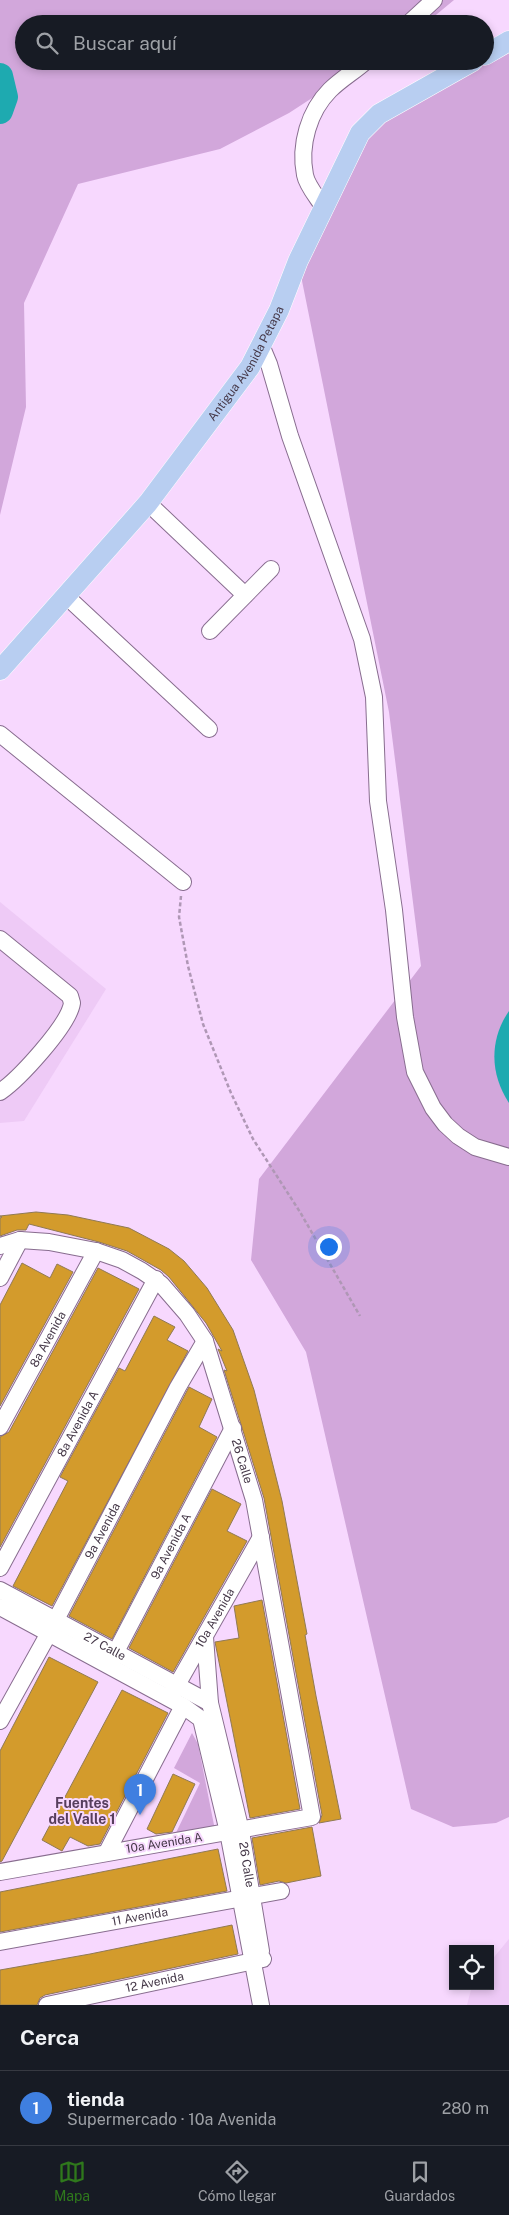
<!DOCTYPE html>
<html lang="es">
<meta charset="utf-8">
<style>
body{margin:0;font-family:"Public Sans",sans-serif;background:#242831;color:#f1f3f6}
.controls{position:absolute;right:15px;bottom:15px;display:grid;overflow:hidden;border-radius:0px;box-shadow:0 2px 8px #0003}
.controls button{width:45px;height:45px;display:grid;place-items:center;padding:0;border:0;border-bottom:1px solid #363941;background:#171b24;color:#f1f3f6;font:25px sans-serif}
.you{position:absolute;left:328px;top:1246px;width:18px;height:18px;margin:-12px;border:4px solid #fff;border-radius:50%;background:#1a73e8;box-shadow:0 0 0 8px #1a73e833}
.badge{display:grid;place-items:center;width:32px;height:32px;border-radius:50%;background:#2f781c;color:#fff;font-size:16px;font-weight:700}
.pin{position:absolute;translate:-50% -41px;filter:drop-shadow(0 1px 2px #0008)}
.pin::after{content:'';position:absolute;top:26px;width:18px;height:15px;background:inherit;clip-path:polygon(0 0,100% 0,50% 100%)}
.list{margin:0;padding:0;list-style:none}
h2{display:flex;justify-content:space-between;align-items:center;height:65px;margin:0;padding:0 20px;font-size:21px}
h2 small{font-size:16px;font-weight:400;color:#9ea1a6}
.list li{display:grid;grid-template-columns:32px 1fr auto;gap:15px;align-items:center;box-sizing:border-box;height:75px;padding:0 20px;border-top:1px solid #363941}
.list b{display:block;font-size:19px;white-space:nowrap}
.list p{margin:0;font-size:16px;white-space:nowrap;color:#9ea1a6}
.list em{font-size:16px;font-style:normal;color:#9ea1a6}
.icon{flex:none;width:28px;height:28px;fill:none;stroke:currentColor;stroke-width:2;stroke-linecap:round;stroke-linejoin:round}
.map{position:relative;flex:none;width:509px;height:2005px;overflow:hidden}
.search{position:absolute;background:#171b24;box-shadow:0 2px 8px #0003;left:15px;right:15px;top:15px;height:55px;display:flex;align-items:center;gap:12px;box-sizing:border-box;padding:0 18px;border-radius:28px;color:#9ea1a6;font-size:19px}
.sheet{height:140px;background:#171b24}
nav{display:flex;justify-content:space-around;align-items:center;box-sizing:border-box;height:70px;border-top:1px solid #363941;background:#171b24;font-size:14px;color:#9ea1a6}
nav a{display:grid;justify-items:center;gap:2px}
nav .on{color:#2f781c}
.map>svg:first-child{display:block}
.built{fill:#eecaf6}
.green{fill:#d2a7db}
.water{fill:#1eaab0}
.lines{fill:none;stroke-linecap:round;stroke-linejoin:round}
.river{stroke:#1eaab0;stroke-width:26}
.building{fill:#d39b2c;stroke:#907a54}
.minor-casing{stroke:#886d8f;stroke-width:18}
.major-casing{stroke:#fff;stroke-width:21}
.path{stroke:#af97b5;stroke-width:2.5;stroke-dasharray:4 2.5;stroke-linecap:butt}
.minor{stroke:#fff;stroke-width:16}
.major{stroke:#b8cef1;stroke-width:20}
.labels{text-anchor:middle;stroke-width:4;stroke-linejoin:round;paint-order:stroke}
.street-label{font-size:12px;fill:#443747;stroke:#f7d8fe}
.neighbourhood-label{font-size:14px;font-weight:bold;fill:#573e5d;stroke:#f7d8fe}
</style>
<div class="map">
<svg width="509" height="2005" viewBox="0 0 509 2005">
<rect width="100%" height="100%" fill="#f7d8fe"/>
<g class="built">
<polygon points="0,902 106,989 24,1121 0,1123"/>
<polygon points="509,1939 509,2005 467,2005 472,1986 490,1986 490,1962"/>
</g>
<g class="green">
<polygon points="0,0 454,0 425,24 24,24 24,61 369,61 289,113 220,149 78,184 24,303 26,407 0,515"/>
<polygon points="509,41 509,1817 496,1823 453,1827 411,1809 306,1352 251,1260 259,1179 421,966 389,712 298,261 380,117"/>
<polygon points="192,1733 198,1744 215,1830 173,1839 200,1783 174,1768"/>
</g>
<path class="water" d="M509,1011V1103C490,1074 489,1040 509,1011Z"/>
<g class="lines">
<polyline class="river" points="0,76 5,97 0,111"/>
</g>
<g class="building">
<polygon points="36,1212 68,1215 129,1228 169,1249 184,1261 207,1288 233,1330 254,1390 282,1501 307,1634 305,1635 316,1696 341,1819 319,1823 322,1815 264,1498 224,1370 227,1371 218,1349 222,1351 206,1323 169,1277 161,1270 127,1251 99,1242 29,1224 26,1230 17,1230 0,1236 0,1218 2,1217 0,1216"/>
<polygon points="22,1263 50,1278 57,1264 73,1272 0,1406 0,1305"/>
<polygon points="98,1268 139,1289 0,1547 0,1437 9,1432"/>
<polygon points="154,1316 175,1327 167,1340 188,1351 52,1606 13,1586 68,1481 60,1477 119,1368 125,1371"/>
<polygon points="189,1387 212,1399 199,1427 217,1437 112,1639 69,1616"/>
<polygon points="212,1489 241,1504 227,1531 247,1541 173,1672 129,1648"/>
<polygon points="262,1600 300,1809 250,1818 215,1642 239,1638 234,1606"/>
<polygon points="49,1657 98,1682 2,1861 0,1862 0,1751"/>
<polygon points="122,1690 168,1713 100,1844 88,1846 70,1837 62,1851 42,1840"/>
<polygon points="173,1774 195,1784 172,1832 156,1834 147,1829"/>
<polygon points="312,1827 321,1876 286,1883 279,1881 260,1885 252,1838"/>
<polygon points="218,1849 227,1891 0,1932 0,1892"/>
<polygon points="232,1925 238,1954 45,1995 40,1998 37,2005 0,2005 0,1970 90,1954"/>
</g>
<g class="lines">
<g class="minor-casing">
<g id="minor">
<polyline points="408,24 434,0"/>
<path d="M324,208C318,198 307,186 305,175C299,145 309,111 330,90C341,79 355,71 366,61"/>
<polyline points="261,345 269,364 290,436 362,639 374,697 378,801 394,910 405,1017 415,1072 433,1108 445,1124 458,1136 475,1147 509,1157"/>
<polyline points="148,503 245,595"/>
<polyline points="66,596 209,729"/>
<polyline points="210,631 271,569"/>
<polyline points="0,734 183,882"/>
<path d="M0,939L70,996L72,1003C69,1025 19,1079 0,1092"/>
<path id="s1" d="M0,1246L20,1240L49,1242L96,1251L122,1260L142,1271L161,1284L187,1314L205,1341L254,1500L312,1817L0,1872"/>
<polyline points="0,1278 20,1240"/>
<path id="s2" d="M0,1427L96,1251"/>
<path id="s3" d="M0,1568L156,1279"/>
<path id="s4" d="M0,1590L210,1703"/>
<polyline points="0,1607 183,1706 201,1719 228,1832 261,2005"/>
<path id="s5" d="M205,1637L210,1703L241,1831L261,1951"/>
<path id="s6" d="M109,1665L233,1428"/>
<path id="s7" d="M173,1692L261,1537"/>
<path id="s8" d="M0,1721L49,1633L178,1387L205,1341"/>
<polyline points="107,1852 183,1706"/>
<path id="s9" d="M0,1942L281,1891"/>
<path id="s10" d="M47,2005L263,1959"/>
</g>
</g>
<g class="major-casing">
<g id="major">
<polyline points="485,55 509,41"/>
<path id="s11" d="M0,670L148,503L250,367L279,310L298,261L360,133L379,114L473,61"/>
</g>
</g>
<polyline class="path" points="181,896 179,917 188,966 203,1024 231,1093 253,1139 300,1212 360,1316"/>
<use href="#minor" class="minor"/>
<use href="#major" class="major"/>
</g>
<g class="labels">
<g class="street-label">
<text dy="4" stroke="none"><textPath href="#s11" startOffset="394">Antigua Avenida Petapa</textPath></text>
<text dy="4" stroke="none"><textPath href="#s2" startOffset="100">8a Avenida</textPath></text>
<text dy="4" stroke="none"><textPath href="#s3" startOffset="164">8a Avenida A</textPath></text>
<text dy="4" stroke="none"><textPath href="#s1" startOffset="369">26 Calle</textPath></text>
<text dy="4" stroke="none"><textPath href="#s8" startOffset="216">9a Avenida</textPath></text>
<text dy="4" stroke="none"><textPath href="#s6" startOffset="134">9a Avenida A</textPath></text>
<text dy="4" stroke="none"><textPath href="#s7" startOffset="85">10a Avenida</textPath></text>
<text dy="4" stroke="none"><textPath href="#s4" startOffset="119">27 Calle</textPath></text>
<text transform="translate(164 1843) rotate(-9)" y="4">10a Avenida A</text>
<text dy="4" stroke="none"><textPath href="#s5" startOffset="232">26 Calle</textPath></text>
<text dy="4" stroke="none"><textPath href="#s9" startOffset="142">11 Avenida</textPath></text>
<text dy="4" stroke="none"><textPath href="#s10" startOffset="110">12 Avenida</textPath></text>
</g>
<g class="neighbourhood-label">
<text x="82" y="1808">Fuentes<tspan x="82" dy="16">del Valle 1</tspan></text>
</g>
</g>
</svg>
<div class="controls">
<button><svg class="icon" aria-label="locate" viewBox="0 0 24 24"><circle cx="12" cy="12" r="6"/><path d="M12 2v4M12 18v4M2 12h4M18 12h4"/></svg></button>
</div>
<div class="you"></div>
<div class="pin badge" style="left:140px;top:1815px;background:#3f7fe0">1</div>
<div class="search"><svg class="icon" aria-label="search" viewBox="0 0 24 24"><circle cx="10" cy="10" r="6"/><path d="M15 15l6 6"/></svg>Buscar aquí</div>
</div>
<section class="sheet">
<h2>Cerca<small></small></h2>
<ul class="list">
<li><span class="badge" style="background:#3f7fe0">1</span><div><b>tienda</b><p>Supermercado · 10a Avenida</p></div><em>280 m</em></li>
</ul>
</section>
<nav>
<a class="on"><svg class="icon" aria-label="map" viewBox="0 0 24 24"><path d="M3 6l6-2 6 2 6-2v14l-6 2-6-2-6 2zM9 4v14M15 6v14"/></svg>Mapa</a>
<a><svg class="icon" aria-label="directions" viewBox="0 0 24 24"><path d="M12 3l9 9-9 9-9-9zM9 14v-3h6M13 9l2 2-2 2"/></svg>Cómo llegar</a>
<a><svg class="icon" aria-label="saved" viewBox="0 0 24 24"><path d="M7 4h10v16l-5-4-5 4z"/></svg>Guardados</a>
</nav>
